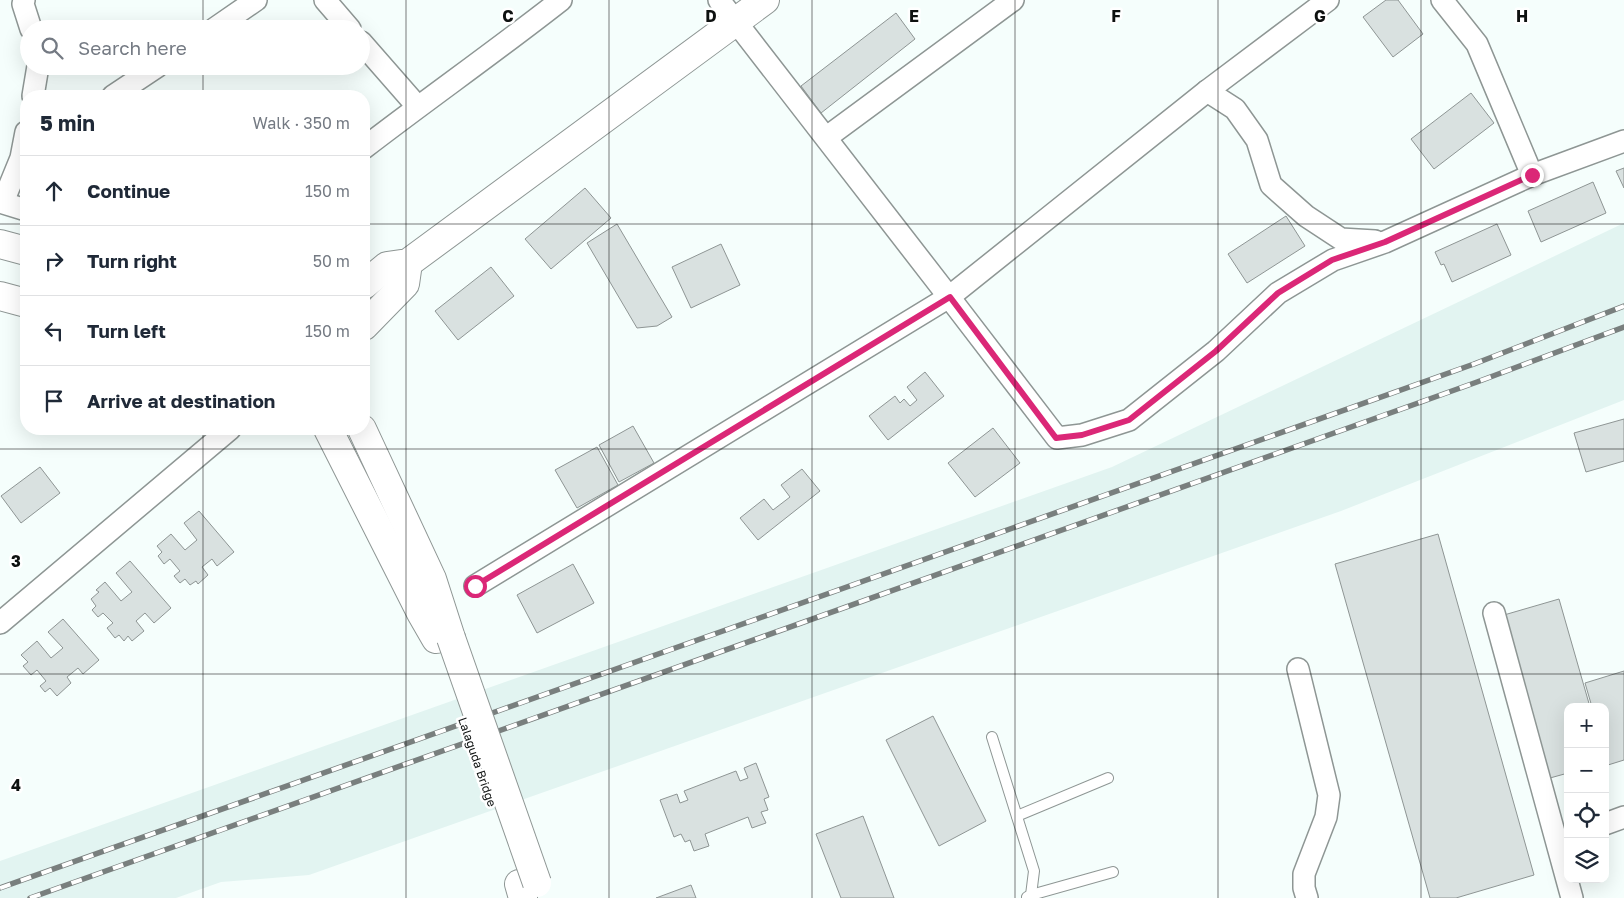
<!DOCTYPE html>
<meta charset="utf-8">
<style>
body{margin:0;font-family:"Golos Text",sans-serif;background:#f6f6f7;color:#1f2937}
.controls{position:absolute;right:15px;bottom:15px;display:grid;overflow:hidden;border-radius:10px;box-shadow:0 5px 20px #0002}
.controls button{width:45px;height:45px;display:grid;place-items:center;padding:0;border:0;border-bottom:1px solid #e0e1e3;background:#fff;color:#1f2937;font:25px sans-serif}
.stop{position:absolute;width:15px;height:15px;margin:-11px;border:4px solid #db2777;border-radius:50%;background:#fff}
.stop.end{background:#db2777;border-color:#fff;box-shadow:0 1px 5px #0008}
.list{margin:0;padding:0;list-style:none}
h2{display:flex;justify-content:space-between;align-items:center;height:65px;margin:0;padding:0 20px;font-size:21px}
h2 small{font-size:16px;font-weight:400;color:#747a83}
.list li{display:grid;grid-template-columns:32px 1fr auto;gap:15px;align-items:center;box-sizing:border-box;height:70px;padding:0 20px;border-top:1px solid #e0e1e3}
.list b{display:block;font-size:19px;white-space:nowrap}
.list em{font-size:16px;font-style:normal;color:#747a83}
.icon{flex:none;width:28px;height:28px;fill:none;stroke:currentColor;stroke-width:2;stroke-linecap:round;stroke-linejoin:round}
.map{position:relative;flex:none;width:1624px;height:898px;overflow:hidden}
.search{position:absolute;background:#fff;box-shadow:0 5px 20px #0002;left:20px;top:20px;width:350px;height:55px;display:flex;align-items:center;gap:12px;box-sizing:border-box;padding:0 18px;border-radius:28px;color:#747a83;font-size:19px}
.panel{position:absolute;background:#fff;box-shadow:0 5px 20px #0002;left:20px;top:90px;width:350px;height:345px;border-radius:20px}
.map>svg:first-child{display:block}
.built{fill:#e2f4f1}
.building{fill:#d9e1e0;stroke:#8e9594}
.lines{fill:none;stroke-linecap:round;stroke-linejoin:round}
.lane-casing{stroke:#8e9694;stroke-width:12}
.street-casing{stroke:#8e9694;stroke-width:24}
.secondary-casing{stroke:#8e9694;stroke-width:30}
.lane{stroke:#fff;stroke-width:10}
.street{stroke:#fff;stroke-width:21}
.secondary{stroke:#fff;stroke-width:28}
.rail-casing{stroke:#797f7e;stroke-width:5.5}
.rail{stroke:#fff;stroke-width:4;stroke-dasharray:11;stroke-linecap:butt}
.secondary-bridge-casing{stroke:#8e9694;stroke-width:30;stroke-linecap:butt}
.secondary-bridge{stroke:#fff;stroke-width:28}
.route{stroke:#db2777;stroke-width:6}
.grid{fill:none;stroke:#0e1110;stroke-width:1;stroke-opacity:0.55}
.labels{text-anchor:middle;stroke-width:5;stroke-linejoin:round;paint-order:stroke}
.street-label{font-size:12px;fill:#0e1110;stroke:#fff}
.grid-label{font-size:16px;text-anchor:middle;font-weight:bold;fill:#0e1110;stroke:#fff;stroke-width:5;stroke-linejoin:round;paint-order:stroke}
</style>
<div class="map">
<svg width="1624" height="898" viewBox="0 0 1624 898">
<rect width="100%" height="100%" fill="#f5fefc"/>
<polygon class="built" points="1624,223 1624,400 1341,511 309,875 221,882 176,898 0,898 0,861 1112,467"/>
<g class="building">
<polygon points="1386,0 1398,0 1423,34 1393,57 1363,17"/>
<polygon points="896,13 915,39 821,113 801,86"/>
<polygon points="1471,93 1494,123 1434,169 1411,139"/>
<polygon points="1624,168 1624,188 1616,171"/>
<polygon points="1593,182 1606,213 1541,242 1528,211"/>
<polygon points="585,188 611,218 551,269 525,239"/>
<polygon points="1286,216 1305,246 1247,283 1228,254"/>
<polygon points="617,224 672,317 657,326 637,328 587,243"/>
<polygon points="1497,224 1511,255 1452,282 1444,264 1441,265 1435,252"/>
<polygon points="721,244 740,285 691,308 672,267"/>
<polygon points="491,267 514,296 458,340 435,311"/>
<polygon points="925,372 944,396 888,440 869,416 895,396 900,403 904,399 910,406 917,400 907,387"/>
<polygon points="1624,419 1624,461 1586,472 1574,433"/>
<polygon points="633,426 654,463 619,482 599,445"/>
<polygon points="993,428 1020,463 975,497 948,463"/>
<polygon points="597,447 618,485 577,508 555,470"/>
<polygon points="40,467 60,493 21,523 1,496"/>
<polygon points="802,469 820,491 758,540 740,518 764,499 773,510 790,497 781,485"/>
<polygon points="199,511 234,552 217,566 212,559 202,567 208,575 198,584 196,581 190,585 185,579 180,583 174,576 180,571 170,559 164,564 158,556 162,552 157,546 171,534 185,550 197,540 184,523"/>
<polygon points="1438,534 1534,875 1456,898 1430,898 1335,564"/>
<polygon points="130,561 171,608 154,623 145,613 136,621 144,631 132,641 128,636 124,641 119,635 115,638 107,628 113,623 103,613 98,617 92,610 96,606 91,599 99,592 96,590 105,582 121,601 132,592 116,573"/>
<polygon points="573,564 594,603 537,633 517,595"/>
<polygon points="1559,599 1590,707 1568,707 1568,773 1550,778 1504,615"/>
<polygon points="63,619 99,660 83,674 78,668 67,677 71,683 57,696 50,688 45,692 40,686 46,681 37,670 31,675 23,666 28,662 21,655 37,641 51,658 63,648 48,632"/>
<polygon points="1624,671 1624,760 1608,765 1605,756 1605,707 1592,707 1585,683"/>
<polygon points="933,716 986,821 939,846 886,740"/>
<polygon points="756,763 769,797 764,799 768,810 761,812 766,823 752,828 748,817 705,834 709,846 694,851 690,840 685,842 681,834 674,837 660,800 677,794 680,803 688,800 684,791 736,771 740,781 748,778 744,768"/>
<polygon points="863,816 894,898 841,898 816,834"/>
<polygon points="691,885 696,898 656,898"/>
</g>
<g class="lines">
<g class="lane-casing">
<g id="lane">
<polyline points="992,737 1034,871 1031,895"/>
<polyline points="1017,816 1108,778"/>
<polyline points="1027,897 1031,895 1113,872"/>
</g>
</g>
<g class="street-casing">
<g id="street">
<polyline points="24,0 23,4 31,29"/>
<polyline points="325,0 350,29"/>
<polyline points="719,0 949,297 1207,91 1328,0"/>
<polyline points="1442,0 1477,44 1532,175"/>
<polyline points="214,29 256,0"/>
<polyline points="361,42 417,106"/>
<polyline points="1207,91 1235,109 1257,140 1271,185 1306,216 1341,239 1375,241"/>
<polyline points="33,96 38,66"/>
<polyline points="113,96 158,66"/>
<polyline points="827,137 1013,0"/>
<path d="M364,148C429,98 496,51 561,0"/>
<polyline points="0,202 26,210"/>
<polyline points="3,202 21,158 26,132"/>
<polyline points="475,586 949,297 1057,438 1082,435 1129,420 1216,351 1278,293 1333,260 1385,242 1532,175 1624,141"/>
<polyline points="1494,613 1572,898"/>
<polyline points="0,623 230,429"/>
<polyline points="1298,669 1329,795 1326,817 1304,874 1304,888 1307,898"/>
<polyline points="1605,824 1624,817"/>
</g>
</g>
<g class="secondary-casing">
<g id="secondary">
<polyline points="0,244 26,251"/>
<polyline points="364,285 387,266 408,263 765,0"/>
<polyline points="0,296 26,303"/>
<polyline points="364,326 405,284 408,263"/>
<polyline points="328,429 421,613 436,639"/>
<polyline points="362,429 432,579 451,638"/>
<polyline points="519,884 523,898"/>
</g>
</g>
<use href="#lane" class="lane"/>
<use href="#street" class="street"/>
<use href="#secondary" class="secondary"/>
<g class="rail-casing">
<g id="rail">
<polyline points="0,888 1474,364 1624,306"/>
<polyline points="30,898 1477,382 1624,327"/>
</g>
</g>
<use href="#rail" class="rail"/>
<g class="secondary-bridge-casing">
<polyline id="secondary-bridge" points="451,638 537,883"/>
</g>
<use href="#secondary-bridge" class="secondary-bridge"/>
</g>
<g class="lines">
<polyline class="route" points="475,586 950,297 1056,438 1082,435 1129,420 1216,351 1278,293 1332,260 1385,242 1532,175"/>
</g>
<path class="grid" d="M203,0V29M406,0V898M609,0V898M812,0V898M1015,0V898M1218,0V898M1421,0V898M203,66V96M0,224H26M364,224H1624M203,429V898M0,449H1624M0,674H1624"/>
<g class="labels">
<g class="street-label">
<text transform="translate(477 762) rotate(71)" y="4">Lalaguda Bridge</text>
</g>
</g>
<g class="grid-label">
<text x="508" y="22">C</text>
<text x="711" y="22">D</text>
<text x="914" y="22">E</text>
<text x="1116" y="22">F</text>
<text x="1320" y="22">G</text>
<text x="1522" y="22">H</text>
<text x="16" y="567">3</text>
<text x="16" y="791">4</text>
</g>
</svg>
<div class="controls">
<button>+</button>
<button>−</button>
<button><svg class="icon" aria-label="locate" viewBox="0 0 24 24"><circle cx="12" cy="12" r="6"/><path d="M12 2v4M12 18v4M2 12h4M18 12h4"/></svg></button>
<button><svg class="icon" aria-label="layers" viewBox="0 0 24 24"><path d="M12 4l9 5-9 5-9-5zM3 14l9 5 9-5"/></svg></button>
</div>
<div class="stop" style="left:475px;top:586px"></div>
<div class="stop end" style="left:1532px;top:175px"></div>
<div class="search"><svg class="icon" aria-label="search" viewBox="0 0 24 24"><circle cx="10" cy="10" r="6"/><path d="M15 15l6 6"/></svg>Search here</div>
<section class="panel">
<h2>5 min<small>Walk · 350 m</small></h2>
<ul class="list">
<li><svg class="icon" aria-label="ahead" viewBox="0 0 24 24"><path d="M12 20V5M6 11l6-6 6 6"/></svg><div><b>Continue</b></div><em>150 m</em></li>
<li><svg class="icon" aria-label="right" viewBox="0 0 24 24"><path d="M7 20v-9h11M14 6l5 5-5 5"/></svg><div><b>Turn right</b></div><em>50 m</em></li>
<li><svg class="icon" aria-label="left" viewBox="0 0 24 24"><path d="M17 20v-9H6M10 6l-5 5 5 5"/></svg><div><b>Turn left</b></div><em>150 m</em></li>
<li><svg class="icon" aria-label="arrive" viewBox="0 0 24 24"><path d="M6 21V4h12l-3 4 3 4H6"/></svg><div><b>Arrive at destination</b></div></li>
</ul>
</section>
</div>
